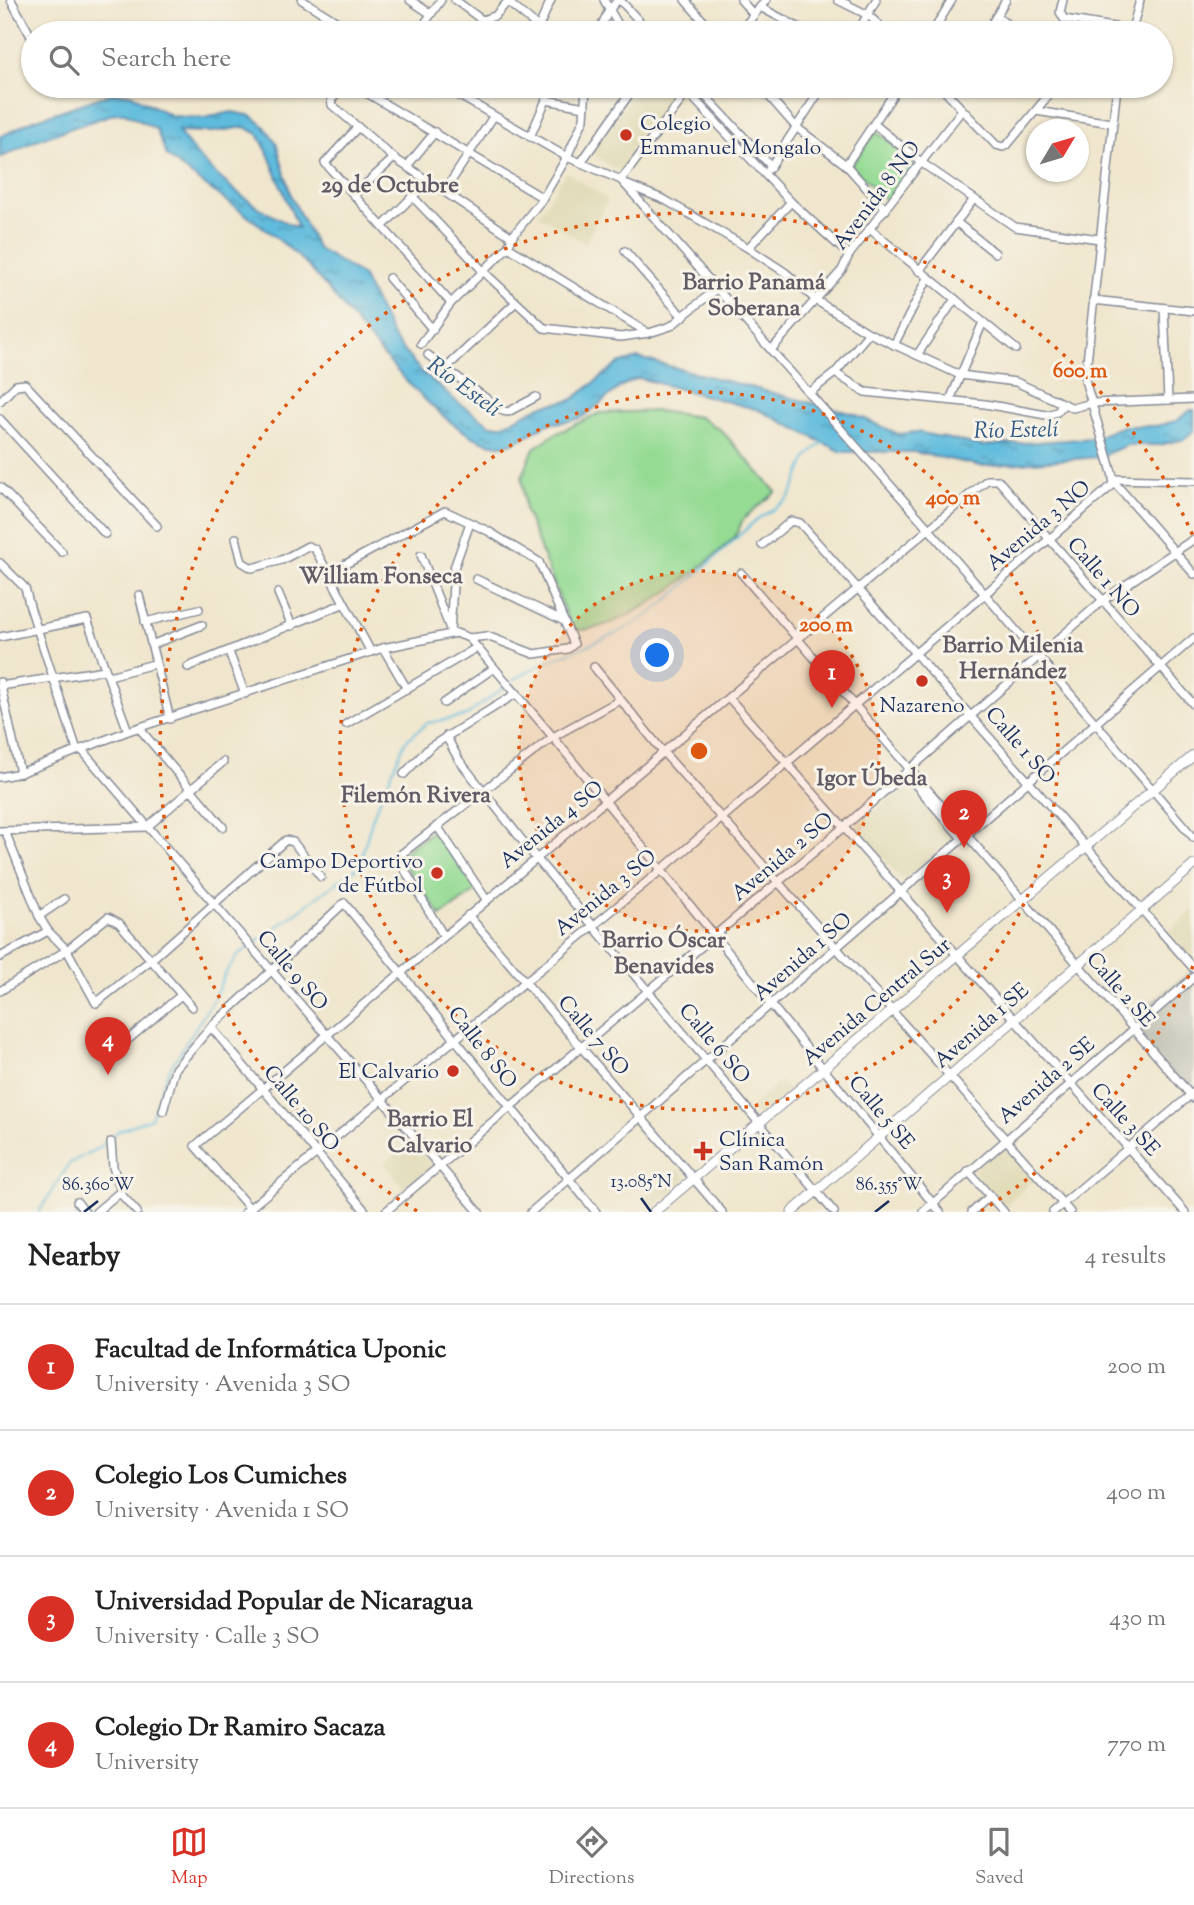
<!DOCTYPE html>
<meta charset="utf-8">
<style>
body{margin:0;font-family:"Sorts Mill Goudy",serif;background:#f2f2f2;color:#222}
.compass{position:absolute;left:1026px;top:119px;width:63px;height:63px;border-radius:50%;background:#fff;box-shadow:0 2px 5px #0004;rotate:52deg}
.you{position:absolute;left:658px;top:656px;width:24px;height:24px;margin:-18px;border:5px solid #fff;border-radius:50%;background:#1a73e8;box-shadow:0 0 0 10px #1a73e833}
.badge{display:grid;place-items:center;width:46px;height:46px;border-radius:50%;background:#d93025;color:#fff;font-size:23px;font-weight:700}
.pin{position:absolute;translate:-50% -58px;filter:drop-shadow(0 2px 4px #0008)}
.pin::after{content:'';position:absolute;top:37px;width:24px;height:21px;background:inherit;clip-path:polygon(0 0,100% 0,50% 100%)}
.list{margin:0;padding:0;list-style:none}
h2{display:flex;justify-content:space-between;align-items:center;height:91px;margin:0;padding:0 28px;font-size:30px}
h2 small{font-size:23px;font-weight:400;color:#767676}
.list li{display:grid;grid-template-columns:46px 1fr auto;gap:21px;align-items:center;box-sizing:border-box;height:126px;padding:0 28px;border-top:2px solid #e0e0e0}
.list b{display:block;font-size:26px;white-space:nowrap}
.list p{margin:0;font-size:23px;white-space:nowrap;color:#767676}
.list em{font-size:23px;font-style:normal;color:#767676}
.icon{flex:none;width:38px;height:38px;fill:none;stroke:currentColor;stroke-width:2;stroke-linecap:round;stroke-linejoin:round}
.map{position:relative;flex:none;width:1194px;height:1212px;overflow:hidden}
.search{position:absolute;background:#fff;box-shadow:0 2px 5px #0004;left:21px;right:21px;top:21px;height:77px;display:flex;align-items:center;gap:18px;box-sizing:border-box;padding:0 24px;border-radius:38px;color:#767676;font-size:26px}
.sheet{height:595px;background:#fff}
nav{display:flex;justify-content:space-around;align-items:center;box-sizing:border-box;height:98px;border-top:2px solid #e0e0e0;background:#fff;font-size:19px;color:#767676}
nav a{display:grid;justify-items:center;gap:4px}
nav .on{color:#d93025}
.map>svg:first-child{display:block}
.built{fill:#e2dcba}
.industrial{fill:#c5c5b8}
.green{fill:#96db94;stroke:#588579;stroke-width:2}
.water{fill:url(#water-ripples);stroke:#3d759e;stroke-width:2;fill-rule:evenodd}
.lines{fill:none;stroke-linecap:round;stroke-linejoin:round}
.stream{stroke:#5fbbdd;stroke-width:2}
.minor-casing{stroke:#868a96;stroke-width:10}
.tertiary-casing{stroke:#868a96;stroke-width:11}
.minor{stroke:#fff;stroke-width:7}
.tertiary{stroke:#fff;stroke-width:9}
.ticks{fill:none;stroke:#1b2f5e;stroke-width:2.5}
.ring{fill:none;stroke:#de5710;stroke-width:3.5;stroke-dasharray:3.5 7}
.poi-dot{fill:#c8321e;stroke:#f7f3e8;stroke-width:2.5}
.labels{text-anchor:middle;stroke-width:6;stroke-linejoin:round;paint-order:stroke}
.poi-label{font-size:21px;fill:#1b2f5e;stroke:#f7f3e8;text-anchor:start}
.street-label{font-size:21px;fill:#1b2f5e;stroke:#f7f3e8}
.neighbourhood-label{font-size:23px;font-weight:bold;fill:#605b65;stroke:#f7f3e8}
.water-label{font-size:23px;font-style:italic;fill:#2f5984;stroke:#f7f3e8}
.ticks-label{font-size:18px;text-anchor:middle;fill:#1b2f5e;stroke:#f7f3e8;stroke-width:6;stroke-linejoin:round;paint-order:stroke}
.centre{fill:#de5710;stroke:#f7f3e8;stroke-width:3.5}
.ring-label{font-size:21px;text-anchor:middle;font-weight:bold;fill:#de5710;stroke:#f7f3e8;stroke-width:6;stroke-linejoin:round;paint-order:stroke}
</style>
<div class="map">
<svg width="1194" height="1212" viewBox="0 0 1194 1212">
<defs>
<pattern id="water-ripples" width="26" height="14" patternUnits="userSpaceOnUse" patternTransform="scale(1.75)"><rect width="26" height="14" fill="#5fbbdd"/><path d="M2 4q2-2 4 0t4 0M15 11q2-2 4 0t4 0" fill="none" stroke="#4e98b6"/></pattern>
</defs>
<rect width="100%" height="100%" fill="#f7f3e8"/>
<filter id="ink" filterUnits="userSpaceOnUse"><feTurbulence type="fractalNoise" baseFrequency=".0143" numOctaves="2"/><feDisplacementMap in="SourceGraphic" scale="14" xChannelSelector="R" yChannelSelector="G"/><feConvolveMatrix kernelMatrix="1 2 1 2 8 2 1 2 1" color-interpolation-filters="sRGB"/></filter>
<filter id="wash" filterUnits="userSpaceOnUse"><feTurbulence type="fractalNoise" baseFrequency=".00686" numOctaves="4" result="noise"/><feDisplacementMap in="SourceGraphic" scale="28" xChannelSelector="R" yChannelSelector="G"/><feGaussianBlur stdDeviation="1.57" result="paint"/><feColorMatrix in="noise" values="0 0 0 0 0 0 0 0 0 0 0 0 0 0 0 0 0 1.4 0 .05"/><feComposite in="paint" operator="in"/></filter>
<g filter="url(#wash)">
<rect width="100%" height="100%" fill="#f0e6cd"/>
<g class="built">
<polygon points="639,86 675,86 682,92 621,173 590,153"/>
<polygon points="566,172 608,200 585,243 539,215"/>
<polygon points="911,780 957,834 902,881 856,827"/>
<polygon points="1194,910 1194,961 1169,931"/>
<polygon points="780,1081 789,1091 759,1118 750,1108"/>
<polygon points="413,1140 434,1166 406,1190 384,1163"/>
<polygon points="1005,1143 1036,1178 1004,1206 973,1171"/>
<polygon points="679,1169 687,1179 652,1208 644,1198"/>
</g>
<polygon class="industrial" points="1194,968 1194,1101 1126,1021"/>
<g class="green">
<polygon points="876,131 916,163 889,203 851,166"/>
<path d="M657,411L699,417L722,431L776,492C766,501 751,510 743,520C739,526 738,534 733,539C697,572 621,634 572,630L525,510L522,477L534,448L555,434L600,413Z"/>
<polygon points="434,830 477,890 441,916 398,856"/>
</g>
<path class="water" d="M113,93L130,94L172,116L204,118L232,112L252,116L264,126L276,142L291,196L317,248L362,276L394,339L418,368L457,402L491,425H504L541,406L572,400L618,364L638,358L854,414L898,434L917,432L982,446L1094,438L1123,426H1156L1176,421L1191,410H1194V431L1185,439L1158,445H1127L1099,457L981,466L915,452H842L759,410L639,378C616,385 602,405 582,417C572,423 557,421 546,425C534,430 522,441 509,444C450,458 345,303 305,263C263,222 211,193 167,156L156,129L125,113H116L39,139L0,158V137L31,121ZM245,127L258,134L267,151L298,228C252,209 207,172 178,131L212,132Z"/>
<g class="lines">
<g class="stream">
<path d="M511,682C556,651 611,644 655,610C690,582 722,551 755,521C765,513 784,505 790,496C803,476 799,457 824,443"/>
<polyline points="254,944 359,866 373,816 405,742 427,723 466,716 507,685"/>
<polyline points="39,1212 70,1163 100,1147 118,1131 151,1118 167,1073 212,1002 226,972 239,954 250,947"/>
</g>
</g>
</g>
<g filter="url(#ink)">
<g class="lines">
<g class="minor-casing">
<g id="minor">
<polyline points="11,0 33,40"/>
<polyline points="302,0 355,33"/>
<polyline points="410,0 431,14"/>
<polyline points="455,0 482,20 495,16 509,0"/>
<polyline points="604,0 619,26 627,33"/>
<polyline points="620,0 650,33"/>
<polyline points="685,0 714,33"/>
<polyline points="741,0 753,14"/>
<polyline points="838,0 868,15 888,33"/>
<polyline points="1063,0 1060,12 1064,19 1132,30"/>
<polyline points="509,3 538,27 551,33"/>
<polyline points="760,7 809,33"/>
<polyline points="996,17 1022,33"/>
<polyline points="418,33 441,0"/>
<polyline points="480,33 482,20"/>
<polyline points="536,33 551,0"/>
<polyline points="598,33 609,10 618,0"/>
<polyline points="739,33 766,0"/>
<polyline points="857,33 876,0"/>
<polyline points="932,33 952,0"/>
<polyline points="986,33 1006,0"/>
<polyline points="1042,33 1046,28"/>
<polyline points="1131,33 1140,0"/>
<polyline points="344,86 331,100 332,105 394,158 512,237"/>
<polyline points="355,86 543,198"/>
<polyline points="442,86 567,157 621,180 929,529 1194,838"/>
<polyline points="682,86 791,202 849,255"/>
<polyline points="696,86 771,166"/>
<polyline points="760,86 796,127 846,165 886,210"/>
<polyline points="807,86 819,92"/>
<polyline points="940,86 996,145 1003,147 1008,144 1056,86"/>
<polyline points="1117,86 1085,380 1115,483 1194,574"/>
<polyline points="546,100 585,107"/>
<polyline points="1036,111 1111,123"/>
<polyline points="874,124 922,163 1015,227 1099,239"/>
<polyline points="358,127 325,163 451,303"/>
<polyline points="530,137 546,100 544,86"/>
<polyline points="582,161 635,86"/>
<polyline points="408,165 435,132"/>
<polyline points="846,165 899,86"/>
<polyline points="769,169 823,86"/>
<polyline points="621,180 692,86"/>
<polyline points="625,184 665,200 748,248 786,273 817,301 869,333 960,375 1016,382 1073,408 1092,403 1194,399"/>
<polyline points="446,189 493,117"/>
<polyline points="355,194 394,158"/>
<polyline points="412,196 484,272 544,328 621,337 649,333 671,326 716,289"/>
<polyline points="956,222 995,253"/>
<polyline points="383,226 428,181"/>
<polyline points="871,230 1016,349"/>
<polyline points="508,247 648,333"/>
<polyline points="748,248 791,202"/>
<polyline points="625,251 683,317"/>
<polyline points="919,271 974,199"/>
<polyline points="389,278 433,330"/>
<polyline points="1093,300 1194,311"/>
<polyline points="1164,308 1168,400"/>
<polyline points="421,344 451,303 508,247 512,237 543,198 567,157 584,119 586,86"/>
<polyline points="894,345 928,278"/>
<polyline points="771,350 842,270 849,255 962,110"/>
<polyline points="428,355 503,411 508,412 536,397"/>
<polyline points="917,355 955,299"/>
<polyline points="445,369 515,303"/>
<polyline points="835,373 865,392 985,404 1046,415 1057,412 1063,405"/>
<polyline points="809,393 835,373 869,333"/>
<polyline points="950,400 983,322"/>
<polyline points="0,401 16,385 25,384 157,526"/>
<polyline points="0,419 105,534"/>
<polyline points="1113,479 1194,481"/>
<polyline points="0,487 62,552"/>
<polyline points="236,538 242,562 252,568 282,560 308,546 315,549 371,652"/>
<polyline points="762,545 791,521 800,523 1194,969"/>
<polyline points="421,555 450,629"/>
<polyline points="0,563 25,588 30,607 77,750"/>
<polyline points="741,573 1194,1099"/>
<polyline points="327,574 445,511 488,531 539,562 564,621"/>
<polyline points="278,593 292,626"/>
<polyline points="139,595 170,719"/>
<polyline points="145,622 199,609"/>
<polyline points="450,633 454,568 470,523"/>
<polyline points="0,637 87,619 128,731"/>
<polyline points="469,638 553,737 940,1212"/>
<polyline points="151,645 202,625"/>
<polyline points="383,648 407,689"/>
<polyline points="229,652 245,694"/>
<polyline points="188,667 345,603"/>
<polyline points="594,667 664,753 1070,1212"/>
<polyline points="109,676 154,664"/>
<polyline points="0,682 20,773"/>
<polyline points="0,686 105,670"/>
<polyline points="729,698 1185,1212"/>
<polyline points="444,703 494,668"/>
<polyline points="346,724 476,648"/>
<polyline points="139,728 223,827"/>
<polyline points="446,736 459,760 536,858 834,1212"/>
<polyline points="81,749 479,1212"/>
<polyline points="909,770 909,777 959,835 966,836"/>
<polyline points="404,774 430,747 517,693"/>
<polyline points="0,777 20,773 128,731 383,648 456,633 469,638 487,636 534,654 568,649 574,644 564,621 476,579"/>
<polyline points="437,826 486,899"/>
<polyline points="0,831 147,827 223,762"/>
<polyline points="5,831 39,916 48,931 67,950 96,1003 152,959 286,840 293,842 321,877"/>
<polyline points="468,915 722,1212"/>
<polyline points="39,916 64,899"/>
<polyline points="443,935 400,862 400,855 553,737 618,701"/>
<polyline points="0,957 48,931"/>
<polyline points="0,991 67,950 108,917 119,923 192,1007"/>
<polyline points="211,1027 366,1212"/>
<polyline points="117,1049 181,995"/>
<polyline points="163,1111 175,1069 211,1027 344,903 596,1212"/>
<polyline points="968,1171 1004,1212"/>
<polyline points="120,1193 137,1212"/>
<polyline points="77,1202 85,1212"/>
<polyline points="96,1212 121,1191 113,1167 111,1142"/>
<polyline points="245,1212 660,871 1115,483"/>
<polyline points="253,1212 195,1146 987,480 998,480 1194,705"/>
<polyline points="385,1212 845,826 1102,601 1194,539"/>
<polyline points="531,1212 1194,638"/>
<polyline points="923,1212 1194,977"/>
<polyline points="972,1212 990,1196"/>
<polyline points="1053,1212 1193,1093"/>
</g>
</g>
<g class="tertiary-casing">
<g id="tertiary">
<polyline points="654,1212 1194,755"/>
<polyline points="792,1212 1194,865"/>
</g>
</g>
<use href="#minor" class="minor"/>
<use href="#tertiary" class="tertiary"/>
</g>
</g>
<path class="ticks" d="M641,1198L651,1212M84,1212L98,1201M875,1212L889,1201"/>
<circle cx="699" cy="751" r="180" fill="#de5710" fill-opacity=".12"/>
<g class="ring">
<circle cx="699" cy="751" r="180"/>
<circle cx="699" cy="751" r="359"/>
<path d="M1193 966A539 539 0 0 1 981 1211M417 1211A539 539 0 1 1 1193 536"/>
</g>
<g class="poi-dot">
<circle cx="626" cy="135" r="7"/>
<circle cx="922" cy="681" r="7"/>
<circle cx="437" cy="873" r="7"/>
<circle cx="453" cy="1071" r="7"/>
<path d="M699.5 1140.5h7v7h7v7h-7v7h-7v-7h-7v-7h7z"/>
</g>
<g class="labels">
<g class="poi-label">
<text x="640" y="130">Colegio<tspan x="640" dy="24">Emmanuel Mongalo</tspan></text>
<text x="922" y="712" text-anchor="middle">Nazareno</text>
<text x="423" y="868" text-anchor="end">Campo Deportivo<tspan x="423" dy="24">de Fútbol</tspan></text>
<text x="439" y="1078" text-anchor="end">El Calvario</text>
<text x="719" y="1146">Clínica<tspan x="719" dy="24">San Ramón</tspan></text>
</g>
<g class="street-label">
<text transform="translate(876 195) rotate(-53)" y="7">Avenida 8 NO</text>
<text transform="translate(1038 525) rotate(-40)" y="7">Avenida 3 NO</text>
<text transform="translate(1104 577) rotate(49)" y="7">Calle 1 NO</text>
<text transform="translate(1021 745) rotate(49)" y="7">Calle 1 SO</text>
<text transform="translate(551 824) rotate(-39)" y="7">Avenida 4 SO</text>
<text transform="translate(782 856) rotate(-40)" y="7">Avenida 2 SO</text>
<text transform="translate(605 892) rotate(-39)" y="7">Avenida 3 SO</text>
<text transform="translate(802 956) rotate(-41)" y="7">Avenida 1 SO</text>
<text transform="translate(293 970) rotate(50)" y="7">Calle 9 SO</text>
<text transform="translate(1121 989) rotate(49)" y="7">Calle 2 SE</text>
<text transform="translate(876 1001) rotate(-40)" y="7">Avenida Central Sur</text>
<text transform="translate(981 1025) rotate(-41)" y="7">Avenida 1 SE</text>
<text transform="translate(594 1035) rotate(50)" y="7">Calle 7 SO</text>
<text transform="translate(715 1043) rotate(50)" y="7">Calle 6 SO</text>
<text transform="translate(483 1047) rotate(52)" y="7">Calle 8 SO</text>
<text transform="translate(1046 1080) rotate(-41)" y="7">Avenida 2 SE</text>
<text transform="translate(302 1108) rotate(50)" y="7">Calle 10 SO</text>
<text transform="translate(882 1112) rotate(50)" y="7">Calle 5 SE</text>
<text transform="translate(1126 1119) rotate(48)" y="7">Calle 3 SE</text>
</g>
<g class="neighbourhood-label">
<text x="390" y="192">29 de Octubre</text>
<text x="754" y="289">Barrio Panamá<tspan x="754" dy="26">Soberana</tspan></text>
<text x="381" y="583">William Fonseca</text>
<text x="1013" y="652">Barrio Milenia<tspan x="1013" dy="26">Hernández</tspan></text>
<text x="872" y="785">Igor Úbeda</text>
<text x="416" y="802">Filemón Rivera</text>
<text x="664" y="947">Barrio Óscar<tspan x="664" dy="26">Benavides</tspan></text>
<text x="430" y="1126">Barrio El<tspan x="430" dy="26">Calvario</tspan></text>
</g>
<g class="water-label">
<text transform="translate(465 386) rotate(36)" y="8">Río Estelí</text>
<text transform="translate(1016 429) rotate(-1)" y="8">Río Estelí</text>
</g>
</g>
<g class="ticks-label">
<text x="641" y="1187">13.085°N</text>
<text x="98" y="1190">86.360°W</text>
<text x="889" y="1190">86.355°W</text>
</g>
<circle cx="699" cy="751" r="10" class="centre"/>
<g class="ring-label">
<text x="1080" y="377">600 m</text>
<text x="953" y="504">400 m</text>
<text x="826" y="631">200 m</text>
</g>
</svg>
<svg class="compass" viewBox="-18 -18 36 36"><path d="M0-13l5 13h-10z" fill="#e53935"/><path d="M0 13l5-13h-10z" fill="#767676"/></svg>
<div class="you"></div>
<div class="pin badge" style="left:832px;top:708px">1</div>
<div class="pin badge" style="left:964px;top:848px">2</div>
<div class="pin badge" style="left:947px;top:913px">3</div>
<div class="pin badge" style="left:108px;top:1075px">4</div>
<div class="search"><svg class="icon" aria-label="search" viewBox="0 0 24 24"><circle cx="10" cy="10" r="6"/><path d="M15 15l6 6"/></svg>Search here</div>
</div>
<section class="sheet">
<h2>Nearby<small>4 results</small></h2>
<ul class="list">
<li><span class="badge">1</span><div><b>Facultad de Informática Uponic</b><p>University · Avenida 3 SO</p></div><em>200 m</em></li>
<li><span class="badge">2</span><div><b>Colegio Los Cumiches</b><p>University · Avenida 1 SO</p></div><em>400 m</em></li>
<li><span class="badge">3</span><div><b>Universidad Popular de Nicaragua</b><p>University · Calle 3 SO</p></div><em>430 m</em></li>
<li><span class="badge">4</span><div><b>Colegio Dr Ramiro Sacaza</b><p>University</p></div><em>770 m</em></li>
</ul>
</section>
<nav>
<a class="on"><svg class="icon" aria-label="map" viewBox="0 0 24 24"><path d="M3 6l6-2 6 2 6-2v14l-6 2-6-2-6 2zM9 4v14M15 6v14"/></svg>Map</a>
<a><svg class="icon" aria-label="directions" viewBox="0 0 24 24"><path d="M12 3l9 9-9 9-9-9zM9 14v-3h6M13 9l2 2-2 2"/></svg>Directions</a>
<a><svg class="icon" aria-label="saved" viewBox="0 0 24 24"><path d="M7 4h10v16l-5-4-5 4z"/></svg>Saved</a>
</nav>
